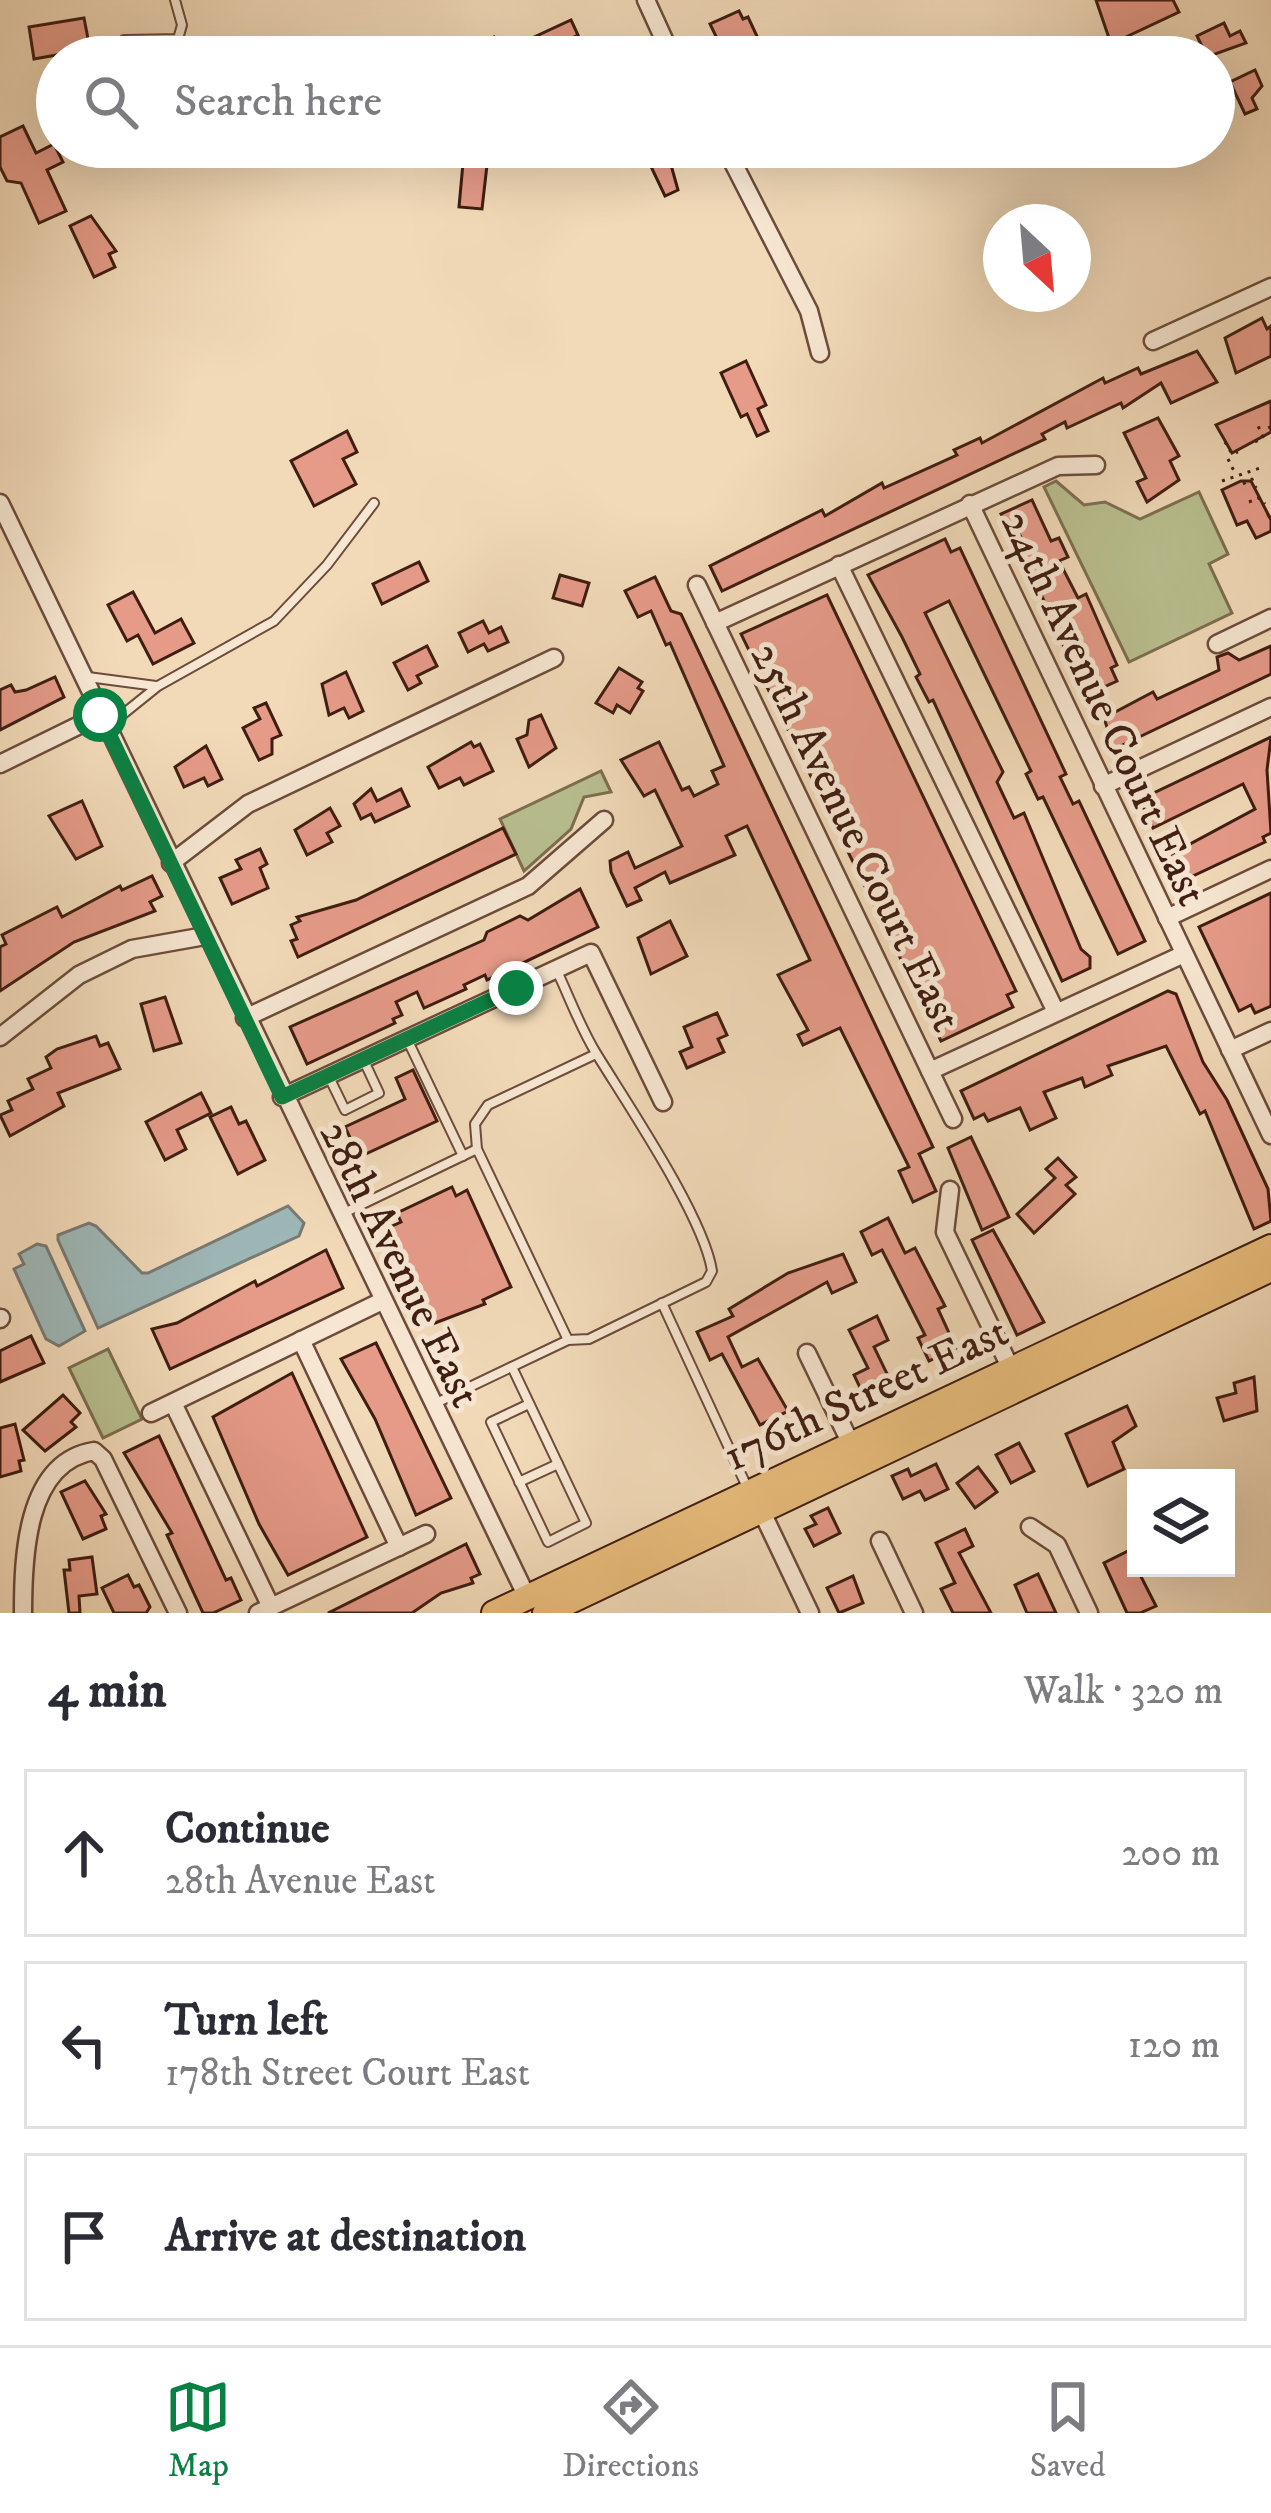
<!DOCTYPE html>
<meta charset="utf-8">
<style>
body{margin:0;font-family:"IM FELL DW Pica",serif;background:#f2f2f3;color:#2b2b33}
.controls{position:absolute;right:36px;bottom:36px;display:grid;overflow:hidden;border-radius:0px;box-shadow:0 12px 48px #0002}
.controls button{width:108px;height:108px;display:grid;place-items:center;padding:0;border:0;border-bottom:3px solid #e1e1e2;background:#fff;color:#2b2b33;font:60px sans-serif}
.compass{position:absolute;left:983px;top:204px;width:108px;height:108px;border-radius:50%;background:#fff;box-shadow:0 12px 48px #0002;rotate:154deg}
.stop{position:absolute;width:36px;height:36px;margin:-27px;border:9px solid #0b8043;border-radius:50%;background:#fff}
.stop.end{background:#0b8043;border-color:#fff;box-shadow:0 3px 12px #0008}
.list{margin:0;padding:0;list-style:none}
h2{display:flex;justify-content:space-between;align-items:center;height:156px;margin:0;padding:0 48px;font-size:51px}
h2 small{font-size:39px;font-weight:400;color:#7c7c81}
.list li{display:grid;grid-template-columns:78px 1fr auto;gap:36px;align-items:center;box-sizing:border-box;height:168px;margin:0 24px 24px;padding:0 24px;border:3px solid #e1e1e2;border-radius:0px}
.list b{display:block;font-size:45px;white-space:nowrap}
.list p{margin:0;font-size:39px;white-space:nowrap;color:#7c7c81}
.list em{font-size:39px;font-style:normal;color:#7c7c81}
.icon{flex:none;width:66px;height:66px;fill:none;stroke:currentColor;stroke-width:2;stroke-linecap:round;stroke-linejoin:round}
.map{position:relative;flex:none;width:1271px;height:1613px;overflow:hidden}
.search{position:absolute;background:#fff;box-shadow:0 12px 48px #0002;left:36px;right:36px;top:36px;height:132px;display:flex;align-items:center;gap:30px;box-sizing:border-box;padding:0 42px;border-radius:66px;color:#7c7c81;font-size:45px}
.sheet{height:732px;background:#fff}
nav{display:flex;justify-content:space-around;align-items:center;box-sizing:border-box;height:168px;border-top:3px solid #e1e1e2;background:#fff;font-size:33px;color:#7c7c81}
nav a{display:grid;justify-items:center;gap:6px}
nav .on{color:#0b8043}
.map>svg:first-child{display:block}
.green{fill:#b9c090;stroke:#7c6e50;stroke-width:3}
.water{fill:#9eb8b8;stroke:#787a75;stroke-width:3}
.building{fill:#e69b89;stroke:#3f1d11;stroke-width:3}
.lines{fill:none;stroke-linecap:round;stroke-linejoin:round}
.service-casing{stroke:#6c4c3b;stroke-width:12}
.minor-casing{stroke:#6c4c3b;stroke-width:21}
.primary-casing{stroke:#3f1d11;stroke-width:28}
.path{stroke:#3f1d11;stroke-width:3;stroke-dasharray:3 6;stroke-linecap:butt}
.service{stroke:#f7e7d2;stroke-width:8}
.minor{stroke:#f7e7d2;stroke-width:16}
.primary{stroke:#e9bd7c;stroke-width:24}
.route{stroke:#0b8043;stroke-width:15}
.labels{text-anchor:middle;stroke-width:10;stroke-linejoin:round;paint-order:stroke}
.street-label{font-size:45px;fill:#3f1d11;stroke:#f7e7d2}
</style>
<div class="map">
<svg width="1271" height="1613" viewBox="0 0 1271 1613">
<rect width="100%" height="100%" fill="#f2dab9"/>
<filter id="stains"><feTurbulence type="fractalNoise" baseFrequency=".00167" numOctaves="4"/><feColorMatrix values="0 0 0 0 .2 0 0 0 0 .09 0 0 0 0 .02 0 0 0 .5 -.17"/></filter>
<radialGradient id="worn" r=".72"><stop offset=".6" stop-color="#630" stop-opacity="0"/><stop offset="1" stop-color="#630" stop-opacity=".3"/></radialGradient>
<g class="green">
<polygon points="1056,481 1084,505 1105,502 1140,519 1199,492 1228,554 1209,564 1232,613 1129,662 1044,487"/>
<polygon points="601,771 611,792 584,797 571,829 524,871 500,819"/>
<polygon points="108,1349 142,1419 103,1438 69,1368"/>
</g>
<g class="water">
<polygon points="288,1206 304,1223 299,1236 98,1328 58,1240 58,1235 89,1223 96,1226 142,1273 148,1273"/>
<polygon points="37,1244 46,1246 85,1331 59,1346 46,1339 14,1269 24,1264 19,1254"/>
</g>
<g class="building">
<polygon points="1096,0 1173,0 1179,12 1111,44"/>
<polygon points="739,11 743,19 748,17 762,47 746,57 726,57 710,24"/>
<polygon points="84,18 90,49 34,59 29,27"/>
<polygon points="571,20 578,35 553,47 558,57 486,57 480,44 494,37 502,52"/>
<polygon points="1224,23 1230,36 1240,31 1246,43 1207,57 1197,36"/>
<polygon points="1255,70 1262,86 1252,98 1257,109 1245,114 1230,82"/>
<polygon points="23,126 36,153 54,144 63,162 47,170 66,211 39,223 21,183 7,181 0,167 0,137"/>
<polygon points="624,147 666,147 678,190 665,196 646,156 631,162"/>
<polygon points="463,163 487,165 482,209 459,207"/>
<polygon points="91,216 116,251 109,254 115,267 94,277 70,226"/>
<polygon points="1262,318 1267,329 1271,326 1271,356 1236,373 1225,338"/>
<polygon points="1197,351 1217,382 1171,403 1161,383 1123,408 1121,403 1067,428 1065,422 1042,434 1045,439 722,591 710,566 822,510 825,516 882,483 884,488 957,455 954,450 980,438 982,443 1103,378 1105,383 1138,368 1141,374"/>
<polygon points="746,361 766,405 758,409 768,431 757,436 747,414 741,417 721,373"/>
<polygon points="1271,401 1271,432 1232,453 1216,425"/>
<polygon points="1158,418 1179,456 1170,461 1179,480 1147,502 1137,482 1146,478 1124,433"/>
<polygon points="347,431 357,452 343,459 356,484 314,506 291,461"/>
<polygon points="1241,481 1251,481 1271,520 1271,531 1256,538 1247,521 1237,525 1222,490"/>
<polygon points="1032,500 1051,541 1059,538 1068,557 1059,561 1078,598 1086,594 1117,665 1111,668 1117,681 1093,692 1088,680 1080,684 1022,550 1026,548 1015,525 1008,528 1001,514"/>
<polygon points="945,539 951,552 960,548 1066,774 1060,777 1073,804 1079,801 1145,941 1118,954 1043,797 1038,799 1026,774 1031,771 949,601 925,613 1003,772 997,782 1014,818 1024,813 1081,949 1090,957 1090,968 1062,981 933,700 929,702 916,677 920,674 902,637 868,575"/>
<polygon points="419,562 428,581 382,604 373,584"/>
<polygon points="560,575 589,583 582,606 553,598"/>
<polygon points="655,577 671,611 681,614 933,1147 919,1154 936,1191 913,1202 899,1171 909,1167 840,1028 803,1045 798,1035 808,1030 778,975 810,960 747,826 726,836 735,855 670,883 665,872 635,888 641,900 627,906 611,872 610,861 628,852 635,868 682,846 655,790 644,796 621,760 659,742 682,790 689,787 694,796 718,784 712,771 724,766 670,643 666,645 651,611 638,617 625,591"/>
<polygon points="133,592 155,633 181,619 194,643 153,664 138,635 127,641 108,605"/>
<polygon points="827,595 1016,991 1007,995 1013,1007 941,1041 741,634"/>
<polygon points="483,621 489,633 501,627 508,642 488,651 484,644 468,652 459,633"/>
<polygon points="427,646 437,666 417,676 421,683 408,690 394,663"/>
<polygon points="1271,646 1271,674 1114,749 1104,718 1153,692 1157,699 1219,670 1217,657 1228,653 1239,660"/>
<polygon points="619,668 642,682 638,688 643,691 630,713 617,705 613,713 596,703"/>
<polygon points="346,672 363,711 349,718 344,708 329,715 322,684"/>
<polygon points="55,677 64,697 0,730 0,690 11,685 15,692 26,690"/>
<polygon points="266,703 281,735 272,739 272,754 259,760 243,728 260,719 254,708"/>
<polygon points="541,715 556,748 529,767 517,739 527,735 529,720"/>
<polygon points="1271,737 1267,770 1271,833 1263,837 1265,842 1178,883 1166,857 1255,809 1243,784 1153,828 1139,800"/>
<polygon points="471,742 474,747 480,744 493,771 464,785 460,778 439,788 428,767"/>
<polygon points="206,746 222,779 208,786 204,778 184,787 175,767"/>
<polygon points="371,789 377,801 401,789 409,806 375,822 371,814 361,819 354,804"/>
<polygon points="82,801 102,846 76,859 49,816"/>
<polygon points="330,808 340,826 327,833 332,842 307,855 295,830"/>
<polygon points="503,828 516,854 298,957 291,941 297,939 291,925 300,921 297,917 356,900"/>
<polygon points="260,849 267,864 260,868 268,888 232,904 220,878 241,869 236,860"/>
<polygon points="152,876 162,896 150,902 155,911 74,942 0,991 0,947 6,944 2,935 57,907 62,917 120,886 122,890"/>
<polygon points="580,889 598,927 487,980 485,975 464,985 466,989 424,1008 417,992 396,1002 402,1015 393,1019 395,1023 307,1064 290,1027 484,940 487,932 520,916 528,920"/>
<polygon points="1271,893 1271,1006 1255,1013 1251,1005 1239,1011 1199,927"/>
<polygon points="670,921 687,956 651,974 638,938"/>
<polygon points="1168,991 1176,994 1203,1062 1227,1100 1268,1189 1271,1221 1254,1229 1205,1111 1200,1114 1166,1046 1108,1066 1112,1075 1085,1087 1082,1078 1044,1092 1056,1118 1030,1130 1020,1108 988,1121 984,1114 974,1119 961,1091"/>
<polygon points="165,997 181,1043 154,1051 141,1004"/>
<polygon points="717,1013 727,1035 718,1039 724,1052 687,1068 680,1052 692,1047 684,1027"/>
<polygon points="96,1036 100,1046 108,1043 120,1069 58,1093 64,1106 10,1136 0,1115 12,1110 8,1101 33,1089 28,1079 51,1068 46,1057 57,1049"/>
<polygon points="413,1070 437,1121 359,1157 345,1127 405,1099 396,1078"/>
<polygon points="201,1093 211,1113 177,1130 186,1149 165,1160 146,1122"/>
<polygon points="231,1107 239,1124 246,1121 265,1160 238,1174 210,1117"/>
<polygon points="971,1137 1009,1217 982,1230 948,1148"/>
<polygon points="1058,1158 1076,1177 1066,1185 1075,1194 1034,1233 1017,1214 1055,1178 1046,1169"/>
<polygon points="452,1187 456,1196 467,1190 511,1287 483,1300 485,1304 435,1323 390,1227 401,1222 397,1213"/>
<polygon points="888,1218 905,1253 915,1248 945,1306 938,1309 956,1348 929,1361 918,1338 925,1335 882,1250 872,1255 861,1232"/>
<polygon points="993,1230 1044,1322 1017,1335 972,1240"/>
<polygon points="326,1250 343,1288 170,1369 152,1329 177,1323 255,1281 257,1286"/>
<polygon points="843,1254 856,1282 832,1293 827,1282 728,1337 742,1367 758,1359 788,1411 760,1425 722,1354 710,1360 697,1332 733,1316 729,1309 788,1273"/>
<polygon points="877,1316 888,1340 874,1347 892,1384 865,1398 854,1375 868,1368 849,1330"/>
<polygon points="31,1336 44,1363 0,1382 0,1351"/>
<polygon points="376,1343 451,1498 416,1515 375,1419 341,1359"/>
<polygon points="292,1373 367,1537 288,1575 259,1524 213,1417"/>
<polygon points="1254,1377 1257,1411 1224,1421 1217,1398 1236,1393 1234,1383"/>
<polygon points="63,1395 80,1413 71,1422 76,1427 45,1451 23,1430"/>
<polygon points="1127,1406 1136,1426 1113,1442 1124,1469 1088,1486 1066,1434"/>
<polygon points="15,1424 24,1460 19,1461 21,1471 0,1477 0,1428"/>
<polygon points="159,1436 226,1580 231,1578 241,1600 213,1613 203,1613 167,1535 172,1533 124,1453"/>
<polygon points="1019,1443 1034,1471 1011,1483 996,1455"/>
<polygon points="936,1464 948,1489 925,1500 920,1491 903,1499 892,1476 908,1469 911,1476"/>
<polygon points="978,1467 997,1492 975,1508 957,1483"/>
<polygon points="85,1481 106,1514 101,1516 106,1529 83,1539 61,1492"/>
<polygon points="828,1508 840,1533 814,1546 805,1529 816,1524 811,1516"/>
<polygon points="965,1529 973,1546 959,1553 991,1613 953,1613 941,1589 955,1583 936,1543"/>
<polygon points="466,1544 480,1574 471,1578 473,1583 441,1593 412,1613 328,1613"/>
<polygon points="1128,1551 1156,1606 1140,1613 1127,1613 1104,1563"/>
<polygon points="92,1557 97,1594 79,1596 80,1613 69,1613 64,1570 70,1570 69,1560"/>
<polygon points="1038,1574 1056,1613 1027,1613 1015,1585"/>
<polygon points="128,1575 134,1587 139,1585 150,1607 146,1613 114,1613 102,1588"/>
<polygon points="853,1576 863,1603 839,1613 827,1588"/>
</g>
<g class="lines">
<g class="service-casing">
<g id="service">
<polyline points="110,56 124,40 178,39 182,25 175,0"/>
<polyline points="88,677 156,686"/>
<polyline points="107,727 158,686 274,621 327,565 374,503"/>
<polyline points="407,1039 463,1156"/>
<polyline points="329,1077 345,1110 379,1093 364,1061"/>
<polyline points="477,1149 475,1124 488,1105 596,1054"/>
<polyline points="344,1213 477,1149 568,1340"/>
<polyline points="662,1303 747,1487"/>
<polyline points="512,1367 586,1523 548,1542 491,1422 529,1404"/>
<path d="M432,1405L568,1340L589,1339L706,1282L712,1271C704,1217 626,1102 596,1053C580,1027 569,996 556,969"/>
<polyline points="519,1482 558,1464"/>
</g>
</g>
<g class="minor-casing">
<g id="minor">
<polyline points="646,0 672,57"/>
<polyline points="725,147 809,311 820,353"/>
<polyline points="1153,341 1271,287"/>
<polyline points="0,503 527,1597"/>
<polyline points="970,504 1271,1135"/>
<polyline points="839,565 1056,1012"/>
<polyline points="697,585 953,1119"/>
<polyline points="715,623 1058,466 1096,465"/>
<polyline points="1217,644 1271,618"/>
<polyline points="0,764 100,715"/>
<polyline points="1103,786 1271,707"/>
<polyline points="171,863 248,804 554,658"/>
<polyline points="1167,918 1271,869"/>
<polyline points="245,1018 528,886 604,820"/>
<polyline points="0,1037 79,975 132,949 205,936"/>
<polyline points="1230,1050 1271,1031"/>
<polyline points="930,1071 1184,954"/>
<polyline points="282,1097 591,953 663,1102"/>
<polyline points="950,1190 945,1232 1012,1371"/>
<polyline points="0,1319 1,1318"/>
<polyline points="301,1340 399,1547"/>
<polyline points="807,1353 851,1444"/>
<polyline points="173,1403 271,1607"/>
<polyline points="151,1413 380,1302"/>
<polyline points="761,1510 810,1613"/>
<polyline points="1030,1527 1057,1545 1089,1613"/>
<polyline points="880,1541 914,1613"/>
<path d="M23,1613C23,1559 25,1462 94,1451L103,1459L178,1613"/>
<polyline points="258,1613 426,1534"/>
</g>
</g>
<g class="primary-casing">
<g id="primary">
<polyline points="494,1613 1271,1247"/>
<polyline points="545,1613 1271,1269"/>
</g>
</g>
<g class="path">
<polyline points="1269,426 1271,431"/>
<polyline points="1225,442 1232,454 1238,452"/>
<polyline points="1255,442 1263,437 1258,426"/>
<polyline points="1228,459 1235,473"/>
<polyline points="1222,481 1263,467"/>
<polyline points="1243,484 1252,479 1256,488"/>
<polyline points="1249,502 1259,498 1265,504"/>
<polyline points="1267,516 1271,514"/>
</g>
<use href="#service" class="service"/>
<use href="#minor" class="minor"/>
<use href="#primary" class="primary"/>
</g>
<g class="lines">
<polyline class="route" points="100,715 282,1097 516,988"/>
</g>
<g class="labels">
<g class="street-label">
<text transform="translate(1106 707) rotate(65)" y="16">24th Avenue Court East</text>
<text transform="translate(858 836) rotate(64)" y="16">25th Avenue Court East</text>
<text transform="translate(402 1263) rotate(64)" y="16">28th Avenue East</text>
<text transform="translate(865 1392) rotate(-25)" y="16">176th Street East</text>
</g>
</g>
<rect width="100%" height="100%" filter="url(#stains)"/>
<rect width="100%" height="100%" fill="url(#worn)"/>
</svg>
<div class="controls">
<button><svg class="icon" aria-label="layers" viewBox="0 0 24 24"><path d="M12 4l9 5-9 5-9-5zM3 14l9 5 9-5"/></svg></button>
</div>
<svg class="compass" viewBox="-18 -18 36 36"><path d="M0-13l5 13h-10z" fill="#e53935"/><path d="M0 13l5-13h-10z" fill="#7c7c81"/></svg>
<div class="stop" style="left:100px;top:715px"></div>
<div class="stop end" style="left:516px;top:988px"></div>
<div class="search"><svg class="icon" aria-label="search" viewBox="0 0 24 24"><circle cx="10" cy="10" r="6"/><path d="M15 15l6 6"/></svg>Search here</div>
</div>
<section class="sheet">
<h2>4 min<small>Walk · 320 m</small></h2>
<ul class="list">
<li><svg class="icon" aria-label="ahead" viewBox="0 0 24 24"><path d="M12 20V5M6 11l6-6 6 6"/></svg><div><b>Continue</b><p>28th Avenue East</p></div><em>200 m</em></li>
<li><svg class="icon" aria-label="left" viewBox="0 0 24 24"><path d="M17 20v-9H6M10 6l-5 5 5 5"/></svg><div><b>Turn left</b><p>178th Street Court East</p></div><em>120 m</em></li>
<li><svg class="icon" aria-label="arrive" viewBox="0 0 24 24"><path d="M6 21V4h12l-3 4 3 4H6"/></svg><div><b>Arrive at destination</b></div></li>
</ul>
</section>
<nav>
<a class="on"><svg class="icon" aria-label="map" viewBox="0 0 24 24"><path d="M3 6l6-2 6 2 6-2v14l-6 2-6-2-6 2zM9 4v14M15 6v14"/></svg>Map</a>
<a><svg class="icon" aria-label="directions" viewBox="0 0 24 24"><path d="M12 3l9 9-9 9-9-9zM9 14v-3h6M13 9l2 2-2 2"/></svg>Directions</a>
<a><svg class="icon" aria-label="saved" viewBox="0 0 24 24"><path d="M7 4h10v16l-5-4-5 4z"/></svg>Saved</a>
</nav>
